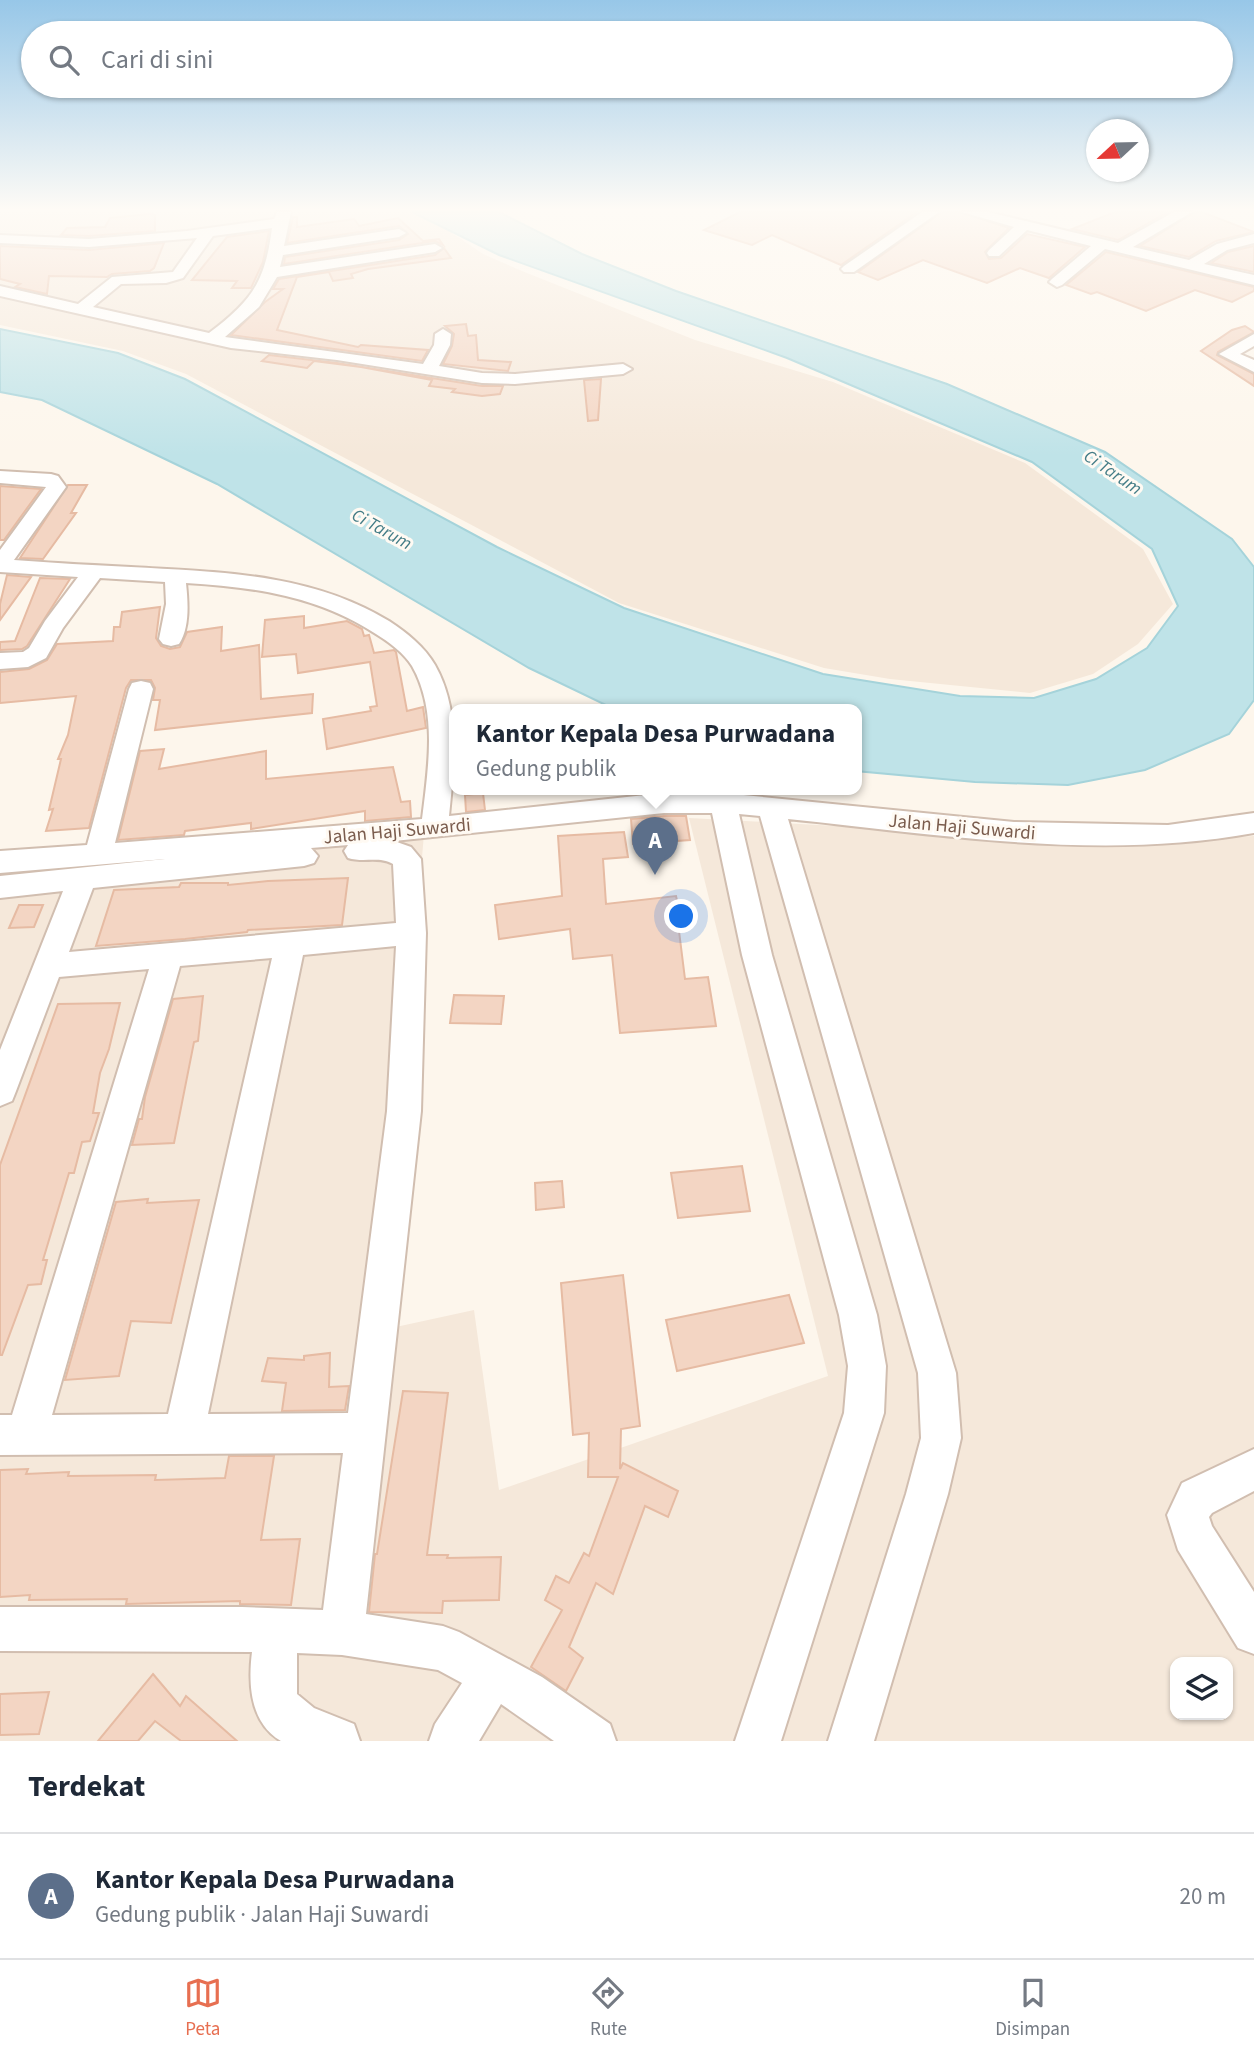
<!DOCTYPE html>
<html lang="id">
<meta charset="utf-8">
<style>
body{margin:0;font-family:"Source Sans 3",sans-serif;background:#f2f2f3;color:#1f2937}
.controls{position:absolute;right:21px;bottom:21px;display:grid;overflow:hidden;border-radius:14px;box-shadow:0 2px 5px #0004}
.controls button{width:63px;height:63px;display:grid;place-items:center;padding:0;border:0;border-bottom:2px solid #e0e1e3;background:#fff;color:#1f2937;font:35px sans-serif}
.compass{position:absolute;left:1086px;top:119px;width:63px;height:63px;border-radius:50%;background:#fff;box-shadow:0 2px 5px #0004;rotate:248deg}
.you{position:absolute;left:682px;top:917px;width:24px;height:24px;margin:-18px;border:5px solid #fff;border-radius:50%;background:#1a73e8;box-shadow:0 0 0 10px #1a73e833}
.badge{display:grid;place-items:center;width:46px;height:46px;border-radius:50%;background:#e76f51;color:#fff;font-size:23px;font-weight:700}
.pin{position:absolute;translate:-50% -58px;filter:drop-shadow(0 2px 4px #0008)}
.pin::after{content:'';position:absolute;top:37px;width:24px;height:21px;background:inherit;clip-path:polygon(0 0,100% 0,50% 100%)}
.popup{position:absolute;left:449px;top:704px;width:413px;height:91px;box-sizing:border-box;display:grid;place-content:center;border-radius:14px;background:#fff;filter:drop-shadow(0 2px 5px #0005);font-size:23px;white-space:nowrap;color:#747a83}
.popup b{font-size:26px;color:#1f2937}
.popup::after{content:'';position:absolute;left:50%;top:100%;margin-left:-14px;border:14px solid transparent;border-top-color:#fff}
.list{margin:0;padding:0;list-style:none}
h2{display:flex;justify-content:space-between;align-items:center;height:91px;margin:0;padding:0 28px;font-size:30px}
h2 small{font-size:23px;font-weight:400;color:#747a83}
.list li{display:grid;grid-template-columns:46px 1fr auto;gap:21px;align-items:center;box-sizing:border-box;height:126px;padding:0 28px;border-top:2px solid #e0e1e3}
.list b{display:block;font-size:26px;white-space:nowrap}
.list p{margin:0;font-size:23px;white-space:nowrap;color:#747a83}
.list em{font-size:23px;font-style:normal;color:#747a83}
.icon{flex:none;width:38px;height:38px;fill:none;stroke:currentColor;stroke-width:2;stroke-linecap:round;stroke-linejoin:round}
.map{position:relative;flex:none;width:1254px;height:1741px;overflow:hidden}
.search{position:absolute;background:#fff;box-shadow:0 2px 5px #0004;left:21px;right:21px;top:21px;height:77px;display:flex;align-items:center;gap:18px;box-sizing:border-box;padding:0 24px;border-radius:38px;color:#747a83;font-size:26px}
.sheet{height:217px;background:#fff}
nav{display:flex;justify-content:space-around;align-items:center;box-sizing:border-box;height:98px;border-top:2px solid #e0e1e3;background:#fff;font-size:19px;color:#747a83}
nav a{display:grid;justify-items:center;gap:4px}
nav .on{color:#e76f51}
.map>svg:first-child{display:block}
.residential{fill:#f5e8da;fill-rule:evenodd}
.water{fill:#bfe3e8;stroke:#a5d3da;stroke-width:2}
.building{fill:#f3d5c3;stroke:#e6bba3;stroke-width:2}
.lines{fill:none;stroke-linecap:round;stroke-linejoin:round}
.minor-casing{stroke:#d1beb0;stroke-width:4}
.minor{fill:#fff;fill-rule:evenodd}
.labels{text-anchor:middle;stroke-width:6;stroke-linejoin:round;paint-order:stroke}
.far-water-label{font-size:18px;font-style:italic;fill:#437c86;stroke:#fffaf3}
.street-label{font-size:19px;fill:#7a5c4d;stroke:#fffaf3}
</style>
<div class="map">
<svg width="1254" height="1741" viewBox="0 0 1254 1741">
<rect width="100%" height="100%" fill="#fdf6ec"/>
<g class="residential">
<polygon points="0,212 412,212 449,231 483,254 522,271 695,340 833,382 1025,463 1143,549 1173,604 1138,644 1093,674 1030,693 890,679 824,668 619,603 186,374 123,351 0,325"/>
<path d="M689,818L1141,842L1254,836V1741H0V869L424,834L382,1330L474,1310L499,1490L828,1376ZM1175,1662H1228V1715H1175Z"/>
</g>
<polygon class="water" points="412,212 499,212 582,254 676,291 947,384 1105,452 1232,539 1254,567 1254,700 1229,734 1145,770 1068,785 975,782 856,771 856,709 614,709 529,668 217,484 42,400 0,392 0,329 118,353 185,379 497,547 624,608 823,674 960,696 1034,698 1096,679 1147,648 1178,606 1152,549 1032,462 787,358 499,255"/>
<g class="building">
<polygon points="740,212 917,212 841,265 772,235 752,245 704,230"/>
<polygon points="942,212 960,212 1009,228 985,252 989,259 1001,258 1027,234 1085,247 1049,278 1020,268 987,283 923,260 878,280 858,272"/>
<polygon points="1115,212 1168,212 1118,240 1072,229"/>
<polygon points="1195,212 1202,212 1254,232 1216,241 1189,257 1140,246"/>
<polygon points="150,214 155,215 155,231 89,236 61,235 67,228 105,227 110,218"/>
<polygon points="293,217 297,217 297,227 354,219 359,226 398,218 423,241 439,239 443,245 435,241 284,264 285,257 399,240 408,234 399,226 287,243"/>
<polygon points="269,231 263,262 251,288 232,288 237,281 192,280 227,237"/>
<polygon points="164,243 154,268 150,271 112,274 107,277 49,276 47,294 15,287 20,284 0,279 0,246 89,250"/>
<polygon points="1254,246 1254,272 1211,263 1228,252"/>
<polygon points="444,248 451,258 368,269 351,274 353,278 333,281 329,272 297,277 277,330 358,347 361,345 428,350 422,361 231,335 265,302 283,289 273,289 279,279 435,255"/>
<polygon points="1106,252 1254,287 1254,291 1232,302 1195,290 1146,311 1097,292 1091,294 1066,285"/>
<polygon points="466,324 468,336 476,335 478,360 511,362 508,371 443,364 452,346 454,334 445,326"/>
<polygon points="1245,326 1254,332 1218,352 1217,355 1254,374 1254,386 1201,351 1232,330"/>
<polygon points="269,355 337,363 482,386 503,386 500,394 482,396 452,392 455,389 429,386 432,380 361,367 314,361 307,368 262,361"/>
<polygon points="601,379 598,420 588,421 584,380"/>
<polygon points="68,485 87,485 71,513 76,513 43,559 20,558"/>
<polygon points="0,486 41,489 4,540 0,540"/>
<polygon points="7,575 31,577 0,620 0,604"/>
<polygon points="40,578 70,579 27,646 22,649 0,650 0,642 15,641"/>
<polygon points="160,607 156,638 161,646 170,649 180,647 187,632 222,627 221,651 259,645 261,699 313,694 312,713 155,730 160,700 153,700 155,688 151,680 131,680 126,688 89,828 46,831 53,809 49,810 61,759 58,759 68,735 76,696 0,703 0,672 29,669 47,660 57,644 113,641 114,627 120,627 122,612"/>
<polygon points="304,616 304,628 347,621 362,629 364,636 369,635 374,653 394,650 396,652 407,711 423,707 426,728 327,749 323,719 371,711 370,707 377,706 370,662 298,673 296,654 262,657 265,620"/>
<polygon points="164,749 159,769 266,751 266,779 393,767 401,802 410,801 411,817 365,821 365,811 251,829 251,823 185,831 184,835 118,840 140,751"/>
<polygon points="483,793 485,810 466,812 465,795"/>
<polygon points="664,816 686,816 690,840 633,844 631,819"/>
<polygon points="624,832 628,857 603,859 606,904 676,896 682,922 678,923 685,979 708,977 716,1026 620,1033 612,955 573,959 570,929 499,939 495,905 562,896 558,836"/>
<polygon points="348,878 342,925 248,930 247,932 185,939 96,946 114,890 179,887 181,883 228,883 228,885 268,881"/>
<polygon points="19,905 43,905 34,927 9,928"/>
<polygon points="454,995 504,996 501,1024 450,1023"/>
<polygon points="203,996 198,1041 194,1042 174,1143 132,1145 139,1119 142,1119 145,1097 173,999"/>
<polygon points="120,1003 109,1049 100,1073 93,1113 99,1113 90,1141 82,1142 74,1173 69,1173 43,1260 47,1260 41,1284 28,1285 2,1355 0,1355 0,1165 58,1004"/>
<polygon points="742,1166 750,1211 678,1218 671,1173"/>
<polygon points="562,1181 564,1207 536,1210 535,1183"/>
<polygon points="148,1199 147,1203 199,1200 171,1323 131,1321 119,1376 65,1380 116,1202"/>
<polygon points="623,1275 640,1426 621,1429 620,1469 623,1463 678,1491 668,1517 645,1506 613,1594 596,1583 569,1647 583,1658 566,1691 531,1667 562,1610 545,1600 556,1576 569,1583 584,1553 589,1556 618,1477 588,1477 589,1433 573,1435 561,1283"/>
<polygon points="789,1295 804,1343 677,1371 666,1320"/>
<polygon points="330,1353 329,1387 349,1386 345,1410 282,1411 286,1383 262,1381 268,1358 304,1360 304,1356"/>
<polygon points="403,1391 448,1393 427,1555 448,1555 447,1558 501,1557 499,1600 443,1601 442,1613 369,1612 375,1554 377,1554"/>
<polygon points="229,1456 274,1456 261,1540 300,1539 291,1605 240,1604 240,1601 126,1604 127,1599 29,1600 30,1595 0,1597 0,1470 28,1469 26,1474 69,1472 68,1476 156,1475 155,1480 225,1478"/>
<polygon points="153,1674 180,1706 186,1696 237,1741 181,1741 155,1721 138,1741 98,1741"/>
<polygon points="49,1692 39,1734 0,1735 0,1694"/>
</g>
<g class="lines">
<g class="minor-casing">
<g id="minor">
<path d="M277,212H291L284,246L399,229L406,233L399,237L283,255L280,267L435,244L442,248L435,252L277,277L259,307L225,337L423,364L434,345L435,334L443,329L451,334L450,345L439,366L482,373L515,374L623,364L632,369L623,374L515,384L482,383L337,360L231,348L0,296V286L78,304L112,277L173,272L197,238L89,247L0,243V235L89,239L187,231L274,219ZM272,228C265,282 252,301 209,333L93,307L121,284L166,283L183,278L213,236Z"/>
<polygon points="922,212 939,212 854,272 844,272 841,269 844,266"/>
<polygon points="962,212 988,212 1118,243 1174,212 1192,212 1133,247 1189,260 1217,244 1254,234 1254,243 1227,250 1204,264 1254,275 1254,285 1105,249 1062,285 1057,287 1049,282 1052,279 1091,246 1027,230 999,256 989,256 987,253 989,250 1014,227"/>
<polygon points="1254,334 1254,346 1240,354 1254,360 1254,372 1219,354"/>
<path d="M0,471L51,474L58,476L66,487L14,560C53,563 92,565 131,567C220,572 311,573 389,621C407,633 424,646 435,665C461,711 454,766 449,816L664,793H723L1014,822L1168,825L1254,813V833C1101,861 942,835 788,819L956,1373L961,1438L948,1494L874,1741H828L906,1494L921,1438L918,1373L760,816L739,814L772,955L877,1315L886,1366L884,1413L781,1741H735L844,1413L848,1366L839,1315L742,955L712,813H664L394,841L411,847L421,859L426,933L421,1111L366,1614L443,1626L459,1632L542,1677L610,1724L616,1741H554L501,1704L479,1741H429L435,1724L462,1683L438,1670L342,1655L297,1653V1694L314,1708L354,1724L360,1741H281C250,1723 248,1684 252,1652L0,1651V1607H242L323,1610L343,1453L0,1455V1415H12L149,969L59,977L16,1091L12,1101L0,1106V1050L63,891L0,898V876L165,859L0,873V851L87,845L129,689L132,683L141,681L150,683L153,689L115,843L422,819C428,770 438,711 412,666C404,653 389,642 376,634C318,596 254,587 186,583C188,602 190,628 179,644L171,646L163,644L159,639L166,604L165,582L100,578L63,628L46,658L28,667L0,669V653L23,652L29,648L45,621L78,577L0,572V550L46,487L0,483ZM348,845L344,851L348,858C363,863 379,856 393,864L396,923L69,952L93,888L304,866L314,863L318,856L311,848ZM396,946L387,1111L348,1413L208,1414L303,955ZM272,958L168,1414L52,1415L180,966Z"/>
<polygon points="1254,1449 1254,1491 1212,1513 1209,1517 1212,1526 1254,1592 1254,1654 1238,1648 1178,1550 1167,1515 1182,1483"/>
</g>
</g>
<use href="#minor" class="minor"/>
</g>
<linearGradient id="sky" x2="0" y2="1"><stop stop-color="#97c7e8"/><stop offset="0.46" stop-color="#fefbf6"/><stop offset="1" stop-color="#fefbf6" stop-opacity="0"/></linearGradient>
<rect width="1254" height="456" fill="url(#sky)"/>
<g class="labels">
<g class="far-water-label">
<text transform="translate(1113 472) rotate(34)" y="6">Ci Tarum</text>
<text transform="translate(382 529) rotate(29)" y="6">Ci Tarum</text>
</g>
<g class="street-label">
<text transform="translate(962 826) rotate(5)" y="7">Jalan Haji Suwardi</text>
<text transform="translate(397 830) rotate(-5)" y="7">Jalan Haji Suwardi</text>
</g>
</g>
</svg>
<div class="controls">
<button><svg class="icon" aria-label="layers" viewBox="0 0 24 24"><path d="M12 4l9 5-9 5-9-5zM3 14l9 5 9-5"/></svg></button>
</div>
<svg class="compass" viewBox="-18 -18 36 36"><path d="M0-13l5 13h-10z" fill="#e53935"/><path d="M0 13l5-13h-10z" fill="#747a83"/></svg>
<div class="you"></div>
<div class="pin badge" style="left:655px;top:875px;background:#5c6f8a">A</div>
<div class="popup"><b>Kantor Kepala Desa Purwadana</b>Gedung publik</div>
<div class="search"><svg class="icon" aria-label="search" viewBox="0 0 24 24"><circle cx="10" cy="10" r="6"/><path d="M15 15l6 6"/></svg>Cari di sini</div>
</div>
<section class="sheet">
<h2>Terdekat<small></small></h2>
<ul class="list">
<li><span class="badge" style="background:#5c6f8a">A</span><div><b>Kantor Kepala Desa Purwadana</b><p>Gedung publik · Jalan Haji Suwardi</p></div><em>20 m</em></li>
</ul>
</section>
<nav>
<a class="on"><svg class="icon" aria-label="map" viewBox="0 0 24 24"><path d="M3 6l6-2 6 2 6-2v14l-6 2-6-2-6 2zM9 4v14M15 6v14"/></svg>Peta</a>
<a><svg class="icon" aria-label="directions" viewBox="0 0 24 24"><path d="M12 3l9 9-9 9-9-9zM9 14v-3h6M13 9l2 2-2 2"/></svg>Rute</a>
<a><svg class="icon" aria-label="saved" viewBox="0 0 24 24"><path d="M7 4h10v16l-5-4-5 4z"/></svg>Disimpan</a>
</nav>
